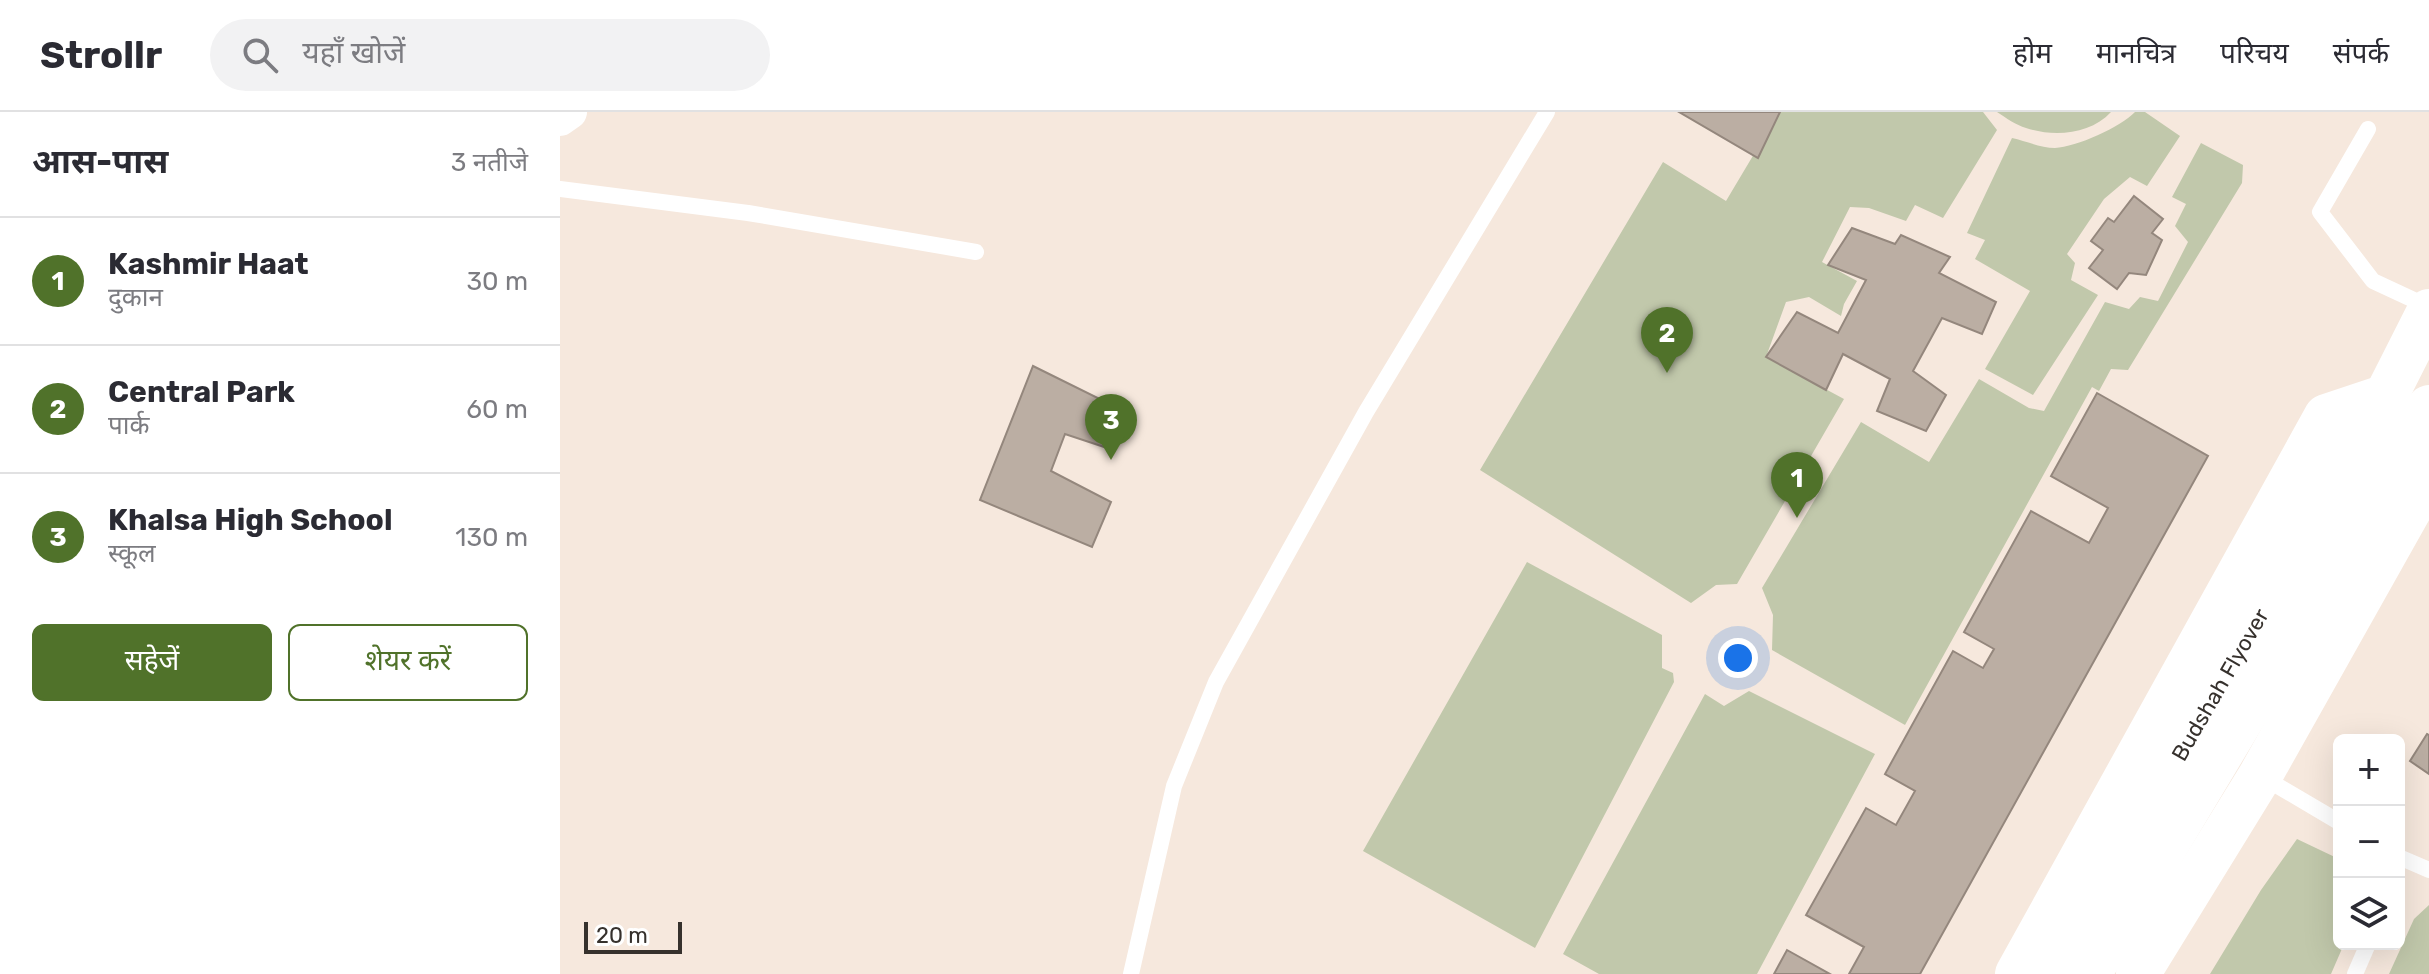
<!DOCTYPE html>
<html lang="hi">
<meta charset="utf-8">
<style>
body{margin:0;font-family:Rubik,"Noto Sans Devanagari",sans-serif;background:#f2f2f3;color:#2b2b33}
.controls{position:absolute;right:24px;bottom:24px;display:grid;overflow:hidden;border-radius:12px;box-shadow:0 8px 32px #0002}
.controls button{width:72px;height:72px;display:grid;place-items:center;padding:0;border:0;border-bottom:2px solid #e1e1e2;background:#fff;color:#2b2b33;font:40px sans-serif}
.scale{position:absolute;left:24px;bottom:20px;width:98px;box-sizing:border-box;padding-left:8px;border:4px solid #36312d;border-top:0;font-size:22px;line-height:28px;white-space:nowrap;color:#36312d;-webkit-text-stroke:6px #fff;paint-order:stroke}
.you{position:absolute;left:1178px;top:546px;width:28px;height:28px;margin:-20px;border:6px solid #fff;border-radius:50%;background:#1a73e8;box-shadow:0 0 0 12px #1a73e833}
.badge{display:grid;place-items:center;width:52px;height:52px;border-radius:50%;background:#50722a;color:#fff;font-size:26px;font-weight:700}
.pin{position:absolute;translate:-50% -66px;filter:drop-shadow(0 2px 4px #0008)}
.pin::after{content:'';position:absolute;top:42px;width:28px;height:24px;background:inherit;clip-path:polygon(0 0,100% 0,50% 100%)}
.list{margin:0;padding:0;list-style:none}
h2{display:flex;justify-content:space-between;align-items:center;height:104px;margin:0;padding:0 32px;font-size:34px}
h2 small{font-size:26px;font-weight:400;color:#7c7c81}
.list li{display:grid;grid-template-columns:52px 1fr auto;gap:24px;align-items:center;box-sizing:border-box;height:128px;padding:0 32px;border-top:2px solid #e1e1e2}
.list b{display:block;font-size:30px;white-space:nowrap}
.list p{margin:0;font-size:26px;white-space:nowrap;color:#7c7c81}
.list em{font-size:26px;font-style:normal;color:#7c7c81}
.actions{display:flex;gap:16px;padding:24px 32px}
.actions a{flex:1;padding:18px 0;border:2px solid #50722a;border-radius:12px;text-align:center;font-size:28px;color:#50722a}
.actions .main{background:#50722a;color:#fff}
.icon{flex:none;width:44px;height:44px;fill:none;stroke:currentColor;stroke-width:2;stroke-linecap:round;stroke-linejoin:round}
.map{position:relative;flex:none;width:1869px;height:862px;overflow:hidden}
header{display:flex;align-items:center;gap:48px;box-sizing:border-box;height:112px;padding:0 40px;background:#fff;border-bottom:2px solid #e1e1e2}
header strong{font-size:38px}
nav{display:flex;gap:44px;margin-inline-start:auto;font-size:28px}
.search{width:560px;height:72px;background:#f2f2f3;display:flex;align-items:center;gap:20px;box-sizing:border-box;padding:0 28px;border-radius:44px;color:#7c7c81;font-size:30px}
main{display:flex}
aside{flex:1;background:#fff}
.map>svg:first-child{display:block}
.green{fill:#c1c8ab}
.building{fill:#bbaea3;stroke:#94877d;stroke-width:2}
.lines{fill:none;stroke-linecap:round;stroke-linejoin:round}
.service{stroke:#fff;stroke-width:16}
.minor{stroke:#fff;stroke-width:34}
.primary{stroke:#fff;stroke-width:44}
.labels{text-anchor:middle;stroke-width:6;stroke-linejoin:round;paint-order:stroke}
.street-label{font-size:22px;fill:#36312d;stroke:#fff}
</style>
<header>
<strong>Strollr</strong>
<div class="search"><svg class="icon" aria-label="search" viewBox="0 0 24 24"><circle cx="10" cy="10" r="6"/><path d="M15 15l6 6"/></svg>यहाँ खोजें</div>
<nav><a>होम</a><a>मानचित्र</a><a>परिचय</a><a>संपर्क</a></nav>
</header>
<main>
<aside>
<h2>आस-पास<small>3 नतीजे</small></h2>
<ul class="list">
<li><span class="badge">1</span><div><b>Kashmir Haat</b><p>दुकान</p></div><em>30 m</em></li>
<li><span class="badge">2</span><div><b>Central Park</b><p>पार्क</p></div><em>60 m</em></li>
<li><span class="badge">3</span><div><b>Khalsa High School</b><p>स्कूल</p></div><em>130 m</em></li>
</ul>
<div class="actions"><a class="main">सहेजें</a><a>शेयर करें</a></div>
</aside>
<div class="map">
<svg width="1869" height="862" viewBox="0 0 1869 862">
<rect width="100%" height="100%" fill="#f6e8dd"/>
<g class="green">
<polygon points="1219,0 1423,0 1437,18 1383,106 1355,93 1346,109 1309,96 1290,95 1262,150 1297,169 1284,192 1281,204 1249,185 1226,190 1206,245 1284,287 1177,472 1156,473 1131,491 920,358 1103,50 1166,89"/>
<path d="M1437,0H1551C1530,23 1493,25 1466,16C1456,13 1446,6 1437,0Z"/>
<path d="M1575,0H1585L1620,24L1587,74L1570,65L1544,87L1507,142L1515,151L1511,168L1538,183L1473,283L1425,257L1470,179L1415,147L1425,128L1407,121L1452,26C1466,29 1481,36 1495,36C1516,35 1561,15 1575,0Z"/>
<polygon points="1641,31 1683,53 1682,71 1568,258 1551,257 1539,279 1532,275 1345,613 1212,538 1213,503 1202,476 1301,310 1369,350 1419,267 1469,296 1484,299 1545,190 1569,197 1580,185 1598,189 1628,130 1615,114 1626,92 1612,85"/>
<polygon points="967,450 1102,523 1102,556 1113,561 1114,570 975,836 803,739"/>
<polygon points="1189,579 1315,642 1197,862 1039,862 1003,842 1145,582 1164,594"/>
<polygon points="1737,727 1779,747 1779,832 1784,832 1771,862 1650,862 1701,778"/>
<polygon points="1869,793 1869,862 1829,862 1854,807"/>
</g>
<g class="building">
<polygon points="1119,0 1220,0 1198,46"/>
<polygon points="1574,84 1603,107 1592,121 1602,128 1586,163 1569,161 1557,177 1529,156 1543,138 1531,129 1548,106 1554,110"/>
<polygon points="1292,116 1335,132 1341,123 1390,145 1379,161 1436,190 1422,222 1382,206 1353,259 1386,283 1366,319 1317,299 1330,267 1283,242 1266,278 1206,245 1237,200 1278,221 1306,168 1268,153"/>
<polygon points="473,254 560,297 547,336 505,322 491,359 551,390 532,435 420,388"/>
<polygon points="1537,281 1648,344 1360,862 1289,862 1304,835 1246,803 1306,696 1336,713 1355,679 1325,662 1393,539 1423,556 1434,537 1404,520 1471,399 1529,431 1548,396 1491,364"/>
<polygon points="1867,622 1869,623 1869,662 1850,649"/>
<polygon points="1227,838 1270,862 1214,862"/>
</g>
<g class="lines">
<g class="service">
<polyline points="1808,17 1760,100 1813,169 1869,195"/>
<polyline points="0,77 188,101 416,140"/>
<polyline points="1701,664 1779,710"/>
<polyline points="1839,745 1869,758"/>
<polyline points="571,862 614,674 656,570 806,300 987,0"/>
<polyline points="1795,862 1808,832"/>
</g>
<polyline class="minor" points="0,7 10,0"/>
<g class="primary">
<polyline points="1457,862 1766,304 1826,284"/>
<path id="s1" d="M1493,862L1826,284L1869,199"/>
<polyline points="1529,862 1869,295"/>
<polyline points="1578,862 1700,664 1854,390 1859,376 1862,312"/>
</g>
</g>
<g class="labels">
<g class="street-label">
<text dy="8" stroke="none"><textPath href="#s1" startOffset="334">Budshah Flyover</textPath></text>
</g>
</g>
</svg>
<div class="controls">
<button>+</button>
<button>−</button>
<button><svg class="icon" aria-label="layers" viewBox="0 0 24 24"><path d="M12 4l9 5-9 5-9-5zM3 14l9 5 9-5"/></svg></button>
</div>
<div class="scale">20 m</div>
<div class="you"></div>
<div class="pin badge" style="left:1237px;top:406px">1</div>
<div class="pin badge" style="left:1107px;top:261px">2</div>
<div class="pin badge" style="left:551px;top:348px">3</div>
</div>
</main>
